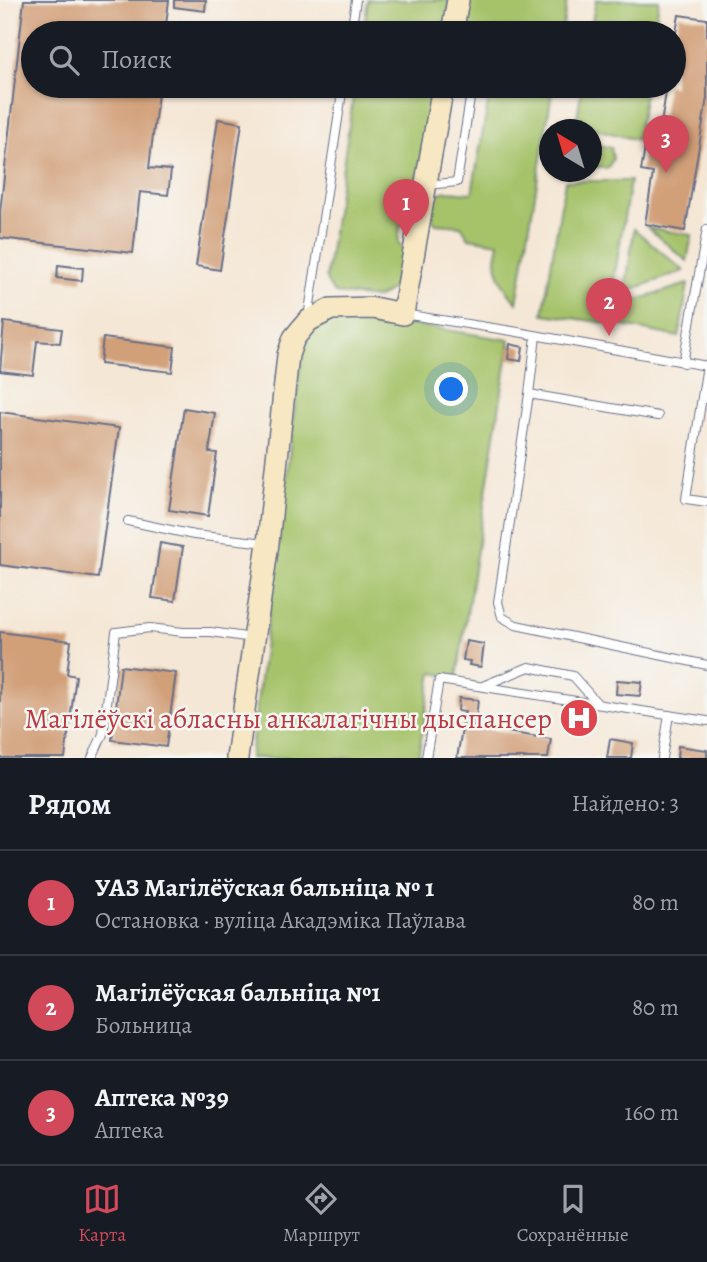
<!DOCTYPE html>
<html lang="ru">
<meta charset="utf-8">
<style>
body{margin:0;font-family:Alegreya,serif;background:#20242c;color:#f1f3f6}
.compass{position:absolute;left:539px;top:119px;width:63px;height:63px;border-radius:50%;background:#171b24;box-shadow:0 2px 5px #0004;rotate:322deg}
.you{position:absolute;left:452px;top:390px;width:24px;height:24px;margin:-18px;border:5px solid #fff;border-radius:50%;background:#1a73e8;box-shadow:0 0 0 10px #1a73e833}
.badge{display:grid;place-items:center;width:46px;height:46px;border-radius:50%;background:#d1495b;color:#fff;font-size:23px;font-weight:700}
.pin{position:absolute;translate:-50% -58px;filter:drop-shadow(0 2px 4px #0008)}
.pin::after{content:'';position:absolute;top:37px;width:24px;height:21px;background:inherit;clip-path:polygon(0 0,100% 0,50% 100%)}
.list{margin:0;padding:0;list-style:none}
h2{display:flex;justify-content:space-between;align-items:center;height:91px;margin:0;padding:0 28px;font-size:30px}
h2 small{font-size:23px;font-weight:400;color:#9ea1a6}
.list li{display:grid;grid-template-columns:46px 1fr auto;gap:21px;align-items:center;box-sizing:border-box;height:105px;padding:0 28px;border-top:2px solid #363941}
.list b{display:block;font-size:26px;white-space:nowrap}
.list p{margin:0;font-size:23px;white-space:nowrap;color:#9ea1a6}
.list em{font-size:23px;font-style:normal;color:#9ea1a6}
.icon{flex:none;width:38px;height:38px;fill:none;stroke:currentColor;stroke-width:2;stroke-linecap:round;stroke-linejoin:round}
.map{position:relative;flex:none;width:707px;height:758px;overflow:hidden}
.search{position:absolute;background:#171b24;box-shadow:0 2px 5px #0004;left:21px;right:21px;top:21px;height:77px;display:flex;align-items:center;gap:18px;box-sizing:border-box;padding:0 24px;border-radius:38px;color:#9ea1a6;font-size:26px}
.sheet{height:406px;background:#171b24}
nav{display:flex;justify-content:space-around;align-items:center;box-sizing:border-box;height:98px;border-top:2px solid #363941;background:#171b24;font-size:19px;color:#9ea1a6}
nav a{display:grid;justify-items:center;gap:4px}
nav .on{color:#d1495b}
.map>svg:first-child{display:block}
.green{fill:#a6c36a;stroke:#607964;stroke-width:2}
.building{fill:#d19f78}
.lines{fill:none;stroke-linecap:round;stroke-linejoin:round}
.lane-casing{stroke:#676f88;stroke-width:10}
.secondary-casing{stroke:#676f88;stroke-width:24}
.lane{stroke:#fff;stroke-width:8}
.secondary{stroke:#f7e8c3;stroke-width:21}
.labels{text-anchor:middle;stroke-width:5;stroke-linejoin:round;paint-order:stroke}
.health-label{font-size:28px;fill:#be3a42;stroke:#f6f6f2;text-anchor:end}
</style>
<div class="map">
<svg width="707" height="758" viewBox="0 0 707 758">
<rect width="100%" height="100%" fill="#f6f6f2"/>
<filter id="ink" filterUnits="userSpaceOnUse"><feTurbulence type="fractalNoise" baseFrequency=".0143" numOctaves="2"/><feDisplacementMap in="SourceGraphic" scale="14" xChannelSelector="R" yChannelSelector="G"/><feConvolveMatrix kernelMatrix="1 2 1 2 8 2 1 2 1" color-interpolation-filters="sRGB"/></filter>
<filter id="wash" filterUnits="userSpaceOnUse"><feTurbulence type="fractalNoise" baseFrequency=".00686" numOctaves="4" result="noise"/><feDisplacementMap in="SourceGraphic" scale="28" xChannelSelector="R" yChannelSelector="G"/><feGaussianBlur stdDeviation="1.57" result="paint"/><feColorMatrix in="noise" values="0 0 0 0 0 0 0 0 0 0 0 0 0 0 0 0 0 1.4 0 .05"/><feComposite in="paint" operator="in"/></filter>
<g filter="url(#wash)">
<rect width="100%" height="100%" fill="#f5e7d6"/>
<g class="green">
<polygon points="368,0 450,0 444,33 363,33"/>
<polygon points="469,0 567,0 562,33 463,33"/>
<polygon points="596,0 659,0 654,33 590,33"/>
<path d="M355,86H434L410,225H400L398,243L404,250C401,271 400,291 376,298L335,293L328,284L326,278Z"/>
<path d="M491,86H553L517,303C507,293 497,276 496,261C496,256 498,249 499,243L469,238L461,226L436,224L431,218C431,213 431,205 433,200C439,186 460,193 472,193Z"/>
<polygon points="582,86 646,86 637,140 576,124"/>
<polygon points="592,145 611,147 613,159 607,169 592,166"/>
<polygon points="565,181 630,181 607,323 543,314"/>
<polygon points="648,228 692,235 687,261"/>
<polygon points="634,229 684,271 625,292"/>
<polygon points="688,284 679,337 619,325 623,304"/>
<path d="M346,317H363L510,340L457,677L432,673L418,758H250L303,346C308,327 328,320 346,317Z"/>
</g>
<g id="blocks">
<g class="building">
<polygon points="24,0 169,0 165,33 33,33 33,86 159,86 149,168 171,170 168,195 140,192 133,253 0,238 0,212"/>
<polygon points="174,0 206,0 205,11 174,7"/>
<polygon points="679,15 707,19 707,98 685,231 645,224 653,173 641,171 646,141 658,143 667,86 674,86 674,44"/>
<polygon points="218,119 242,123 220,270 196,266"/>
<polygon points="58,265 83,268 82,281 57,278"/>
<polygon points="4,322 62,329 60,343 37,341 33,375 0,371"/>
<polygon points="103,338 175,347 172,372 100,364"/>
<polygon points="510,344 523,347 521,361 508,359"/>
<polygon points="184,408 215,413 209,452 217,453 208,516 169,510"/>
<polygon points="0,412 119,428 98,578 0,565"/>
<polygon points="160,543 183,547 175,601 152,598"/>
<polygon points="0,632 71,641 67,674 76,676 65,758 0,758"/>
<polygon points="466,641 484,644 481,667 469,665 470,661 463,660"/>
<polygon points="121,666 176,673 166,747 112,740"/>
<polygon points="617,680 642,682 640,696 616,694"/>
<polygon points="459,698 478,700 475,727 551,739 548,758 457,758 465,712 458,711"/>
<polygon points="610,739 633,743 631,758 607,758"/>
<polygon points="678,746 707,750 707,758 677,758"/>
</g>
</g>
</g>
<g filter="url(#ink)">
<use href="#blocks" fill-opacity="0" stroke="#676f88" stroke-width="2"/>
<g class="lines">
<g class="lane-casing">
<g id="lane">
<polyline points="351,33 356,0"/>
<polyline points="427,185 457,182 472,86"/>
<polyline points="403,314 512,331 707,366"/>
<polyline points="308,318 343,86"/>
<polyline points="536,336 529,394 498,602 502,617 516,625 707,665"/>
<polyline points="683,363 707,229"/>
<polyline points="707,365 686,499 707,502"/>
<polyline points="529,394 658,416"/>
<polyline points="128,521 194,535 267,543"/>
<polyline points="485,685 529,667 573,676 597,703"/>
<polyline points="92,758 103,734 116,632 150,628 183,632 211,632 252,638"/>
<polyline points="426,758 439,680 707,721"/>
<polyline points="662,758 669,715"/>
</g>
</g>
<g class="secondary-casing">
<g id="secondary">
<polyline points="452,33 458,0"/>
<polyline points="237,758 268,543 288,355 294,338 308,321 331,309 373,308 403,314 443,86"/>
</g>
</g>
<use href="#lane" class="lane"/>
<use href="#secondary" class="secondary"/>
</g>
</g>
<defs>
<g id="hospital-disc" transform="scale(2.0125)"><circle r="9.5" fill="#e0444e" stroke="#f6f6f2"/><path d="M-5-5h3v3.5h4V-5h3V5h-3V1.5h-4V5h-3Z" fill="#fff"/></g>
</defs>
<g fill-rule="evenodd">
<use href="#hospital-disc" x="579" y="718"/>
</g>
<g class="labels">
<g class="health-label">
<text x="552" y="728">Магілёўскі абласны анкалагічны дыспансер</text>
</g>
</g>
</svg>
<svg class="compass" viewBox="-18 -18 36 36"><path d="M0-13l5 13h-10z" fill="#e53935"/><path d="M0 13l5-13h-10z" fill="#9ea1a6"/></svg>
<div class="you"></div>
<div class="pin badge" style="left:406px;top:237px">1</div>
<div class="pin badge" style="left:609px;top:336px">2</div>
<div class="pin badge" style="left:666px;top:173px">3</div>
<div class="search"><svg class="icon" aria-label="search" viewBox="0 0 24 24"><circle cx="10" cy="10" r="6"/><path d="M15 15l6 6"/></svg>Поиск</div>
</div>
<section class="sheet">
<h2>Рядом<small>Найдено: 3</small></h2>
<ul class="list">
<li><span class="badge">1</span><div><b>УАЗ Магілёўская бальніца № 1</b><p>Остановка · вуліца Акадэміка Паўлава</p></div><em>80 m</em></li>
<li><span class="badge">2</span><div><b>Магілёўская бальніца №1</b><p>Больница</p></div><em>80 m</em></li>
<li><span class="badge">3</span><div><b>Аптека №39</b><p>Аптека</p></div><em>160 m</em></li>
</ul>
</section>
<nav>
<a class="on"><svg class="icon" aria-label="map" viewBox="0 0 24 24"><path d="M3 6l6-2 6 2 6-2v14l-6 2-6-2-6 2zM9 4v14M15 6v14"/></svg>Карта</a>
<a><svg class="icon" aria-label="directions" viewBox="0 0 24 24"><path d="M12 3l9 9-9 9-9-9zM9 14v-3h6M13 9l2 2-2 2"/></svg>Маршрут</a>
<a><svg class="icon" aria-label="saved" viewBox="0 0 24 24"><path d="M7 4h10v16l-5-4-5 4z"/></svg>Сохранённые</a>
</nav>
